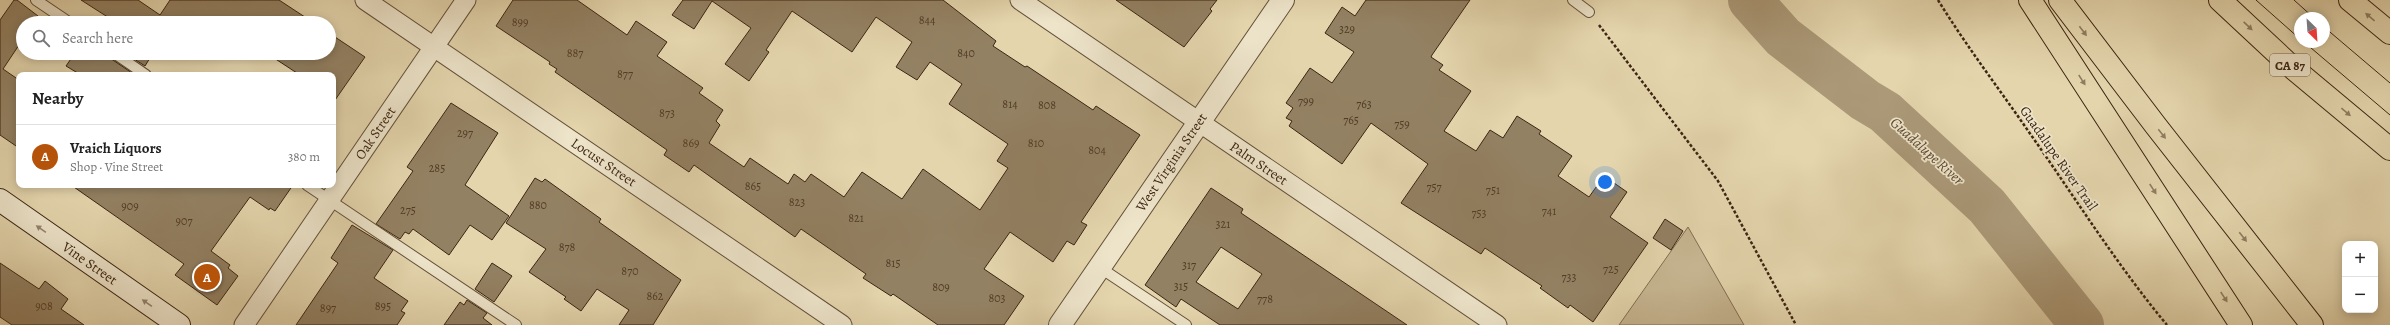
<!DOCTYPE html>
<meta charset="utf-8">
<style>
body{margin:0;font-family:Alegreya,serif;background:#f6f6f6;color:#222}
.controls{position:absolute;right:12px;bottom:12px;display:grid;overflow:hidden;border-radius:8px;box-shadow:0 2px 10px #0003}
.controls button{width:36px;height:36px;display:grid;place-items:center;padding:0;border:0;border-bottom:1px solid #e0e0e0;background:#fff;color:#222;font:20px sans-serif}
.compass{position:absolute;left:2294px;top:12px;width:36px;height:36px;border-radius:50%;background:#fff;box-shadow:0 2px 10px #0003;rotate:155deg}
.you{position:absolute;left:1605px;top:182px;width:14px;height:14px;margin:-10px;border:3px solid #fff;border-radius:50%;background:#1a73e8;box-shadow:0 0 0 6px #1a73e833}
.badge{display:grid;place-items:center;width:26px;height:26px;border-radius:50%;background:#b45309;color:#fff;font-size:13px;font-weight:700}
.pin{position:absolute;translate:-50% -50%;border:2px solid #fff;box-shadow:0 1px 4px #0006}
.list{margin:0;padding:0;list-style:none}
h2{display:flex;justify-content:space-between;align-items:center;height:52px;margin:0;padding:0 16px;font-size:17px}
h2 small{font-size:13px;font-weight:400;color:#767676}
.list li{display:grid;grid-template-columns:26px 1fr auto;gap:12px;align-items:center;box-sizing:border-box;height:64px;padding:0 16px;border-top:1px solid #e0e0e0}
.list b{display:block;font-size:15px;white-space:nowrap}
.list p{margin:0;font-size:13px;white-space:nowrap;color:#767676}
.list em{font-size:13px;font-style:normal;color:#767676}
.icon{flex:none;width:22px;height:22px;fill:none;stroke:currentColor;stroke-width:2;stroke-linecap:round;stroke-linejoin:round}
.map{position:relative;flex:none;width:2390px;height:325px;overflow:hidden}
.search{position:absolute;background:#fff;box-shadow:0 2px 10px #0003;left:16px;top:16px;width:320px;height:44px;display:flex;align-items:center;gap:10px;box-sizing:border-box;padding:0 14px;border-radius:22px;color:#767676;font-size:15px}
.panel{position:absolute;background:#fff;box-shadow:0 2px 10px #0003;left:16px;top:72px;width:320px;height:116px;border-radius:8px}
.map>svg:first-child{display:block}
.green{fill:#c7b793;stroke:#826e52}
.lines{fill:none;stroke-linecap:round;stroke-linejoin:round}
.river{stroke:#ab9978;stroke-width:44}
.building{fill:#938163;stroke:#3c2512;fill-rule:evenodd}
.service-casing{stroke:#665139;stroke-width:12}
.minor-casing{stroke:#665139;stroke-width:21}
.tertiary-casing{stroke:#665139;stroke-width:24}
.secondary-casing{stroke:#3c2512;stroke-width:24}
.motorway-casing{stroke:#3c2512;stroke-width:24}
.path{stroke:#3c2512;stroke-width:2.5;stroke-dasharray:3 2;stroke-linecap:butt}
.service{stroke:#ede4ca;stroke-width:10}
.minor{stroke:#ede4ca;stroke-width:19}
.tertiary{stroke:#ede4ca;stroke-width:22}
.secondary{stroke:#ede4ca;stroke-width:22}
.motorway{stroke:#e4d5ad;stroke-width:22}
.tram{stroke:#3c2512;stroke-width:1}
.oneway{fill:#907d60}
.oneway2{fill:#94846e}
.labels{text-anchor:middle;stroke-width:3.5;stroke-linejoin:round;paint-order:stroke}
.number-label{font-size:12px;fill:#523c26}
.shield{fill:#ede4ca;stroke:#715e49;stroke-width:1}
.shield-label{font-size:13px;font-weight:bold;fill:#3c2512}
.street-label{font-size:14px;fill:#3c2512;stroke:#ede4ca}
.water-label{font-size:15px;font-style:italic;fill:#5d4831;stroke:#ede4ca}
</style>
<div class="map">
<svg width="2390" height="325" viewBox="0 0 2390 325">
<rect width="100%" height="100%" fill="#e4d5ad"/>
<filter id="stains"><feTurbulence type="fractalNoise" baseFrequency=".005" numOctaves="4"/><feColorMatrix values="0 0 0 0 .2 0 0 0 0 .09 0 0 0 0 .02 0 0 0 .5 -.17"/></filter>
<radialGradient id="worn" r=".72"><stop offset=".6" stop-color="#630" stop-opacity="0"/><stop offset="1" stop-color="#630" stop-opacity=".3"/></radialGradient>
<polygon class="green" points="1688,227 1744,325 1619,325"/>
<g class="lines">
<polyline class="river" points="1750,0 1783,37 1865,100 1885,112 1987,206 2082,325"/>
</g>
<g class="building">
<polygon points="14,0 17,0 38,16 34,23 23,23 23,39 3,69 19,80 19,148 0,135 0,20"/>
<polygon points="81,0 138,0 160,15 170,0 279,0 314,23 117,23"/>
<polygon points="513,0 577,0 627,35 636,21 667,42 657,56 703,88 699,93 723,110 716,121 720,125 709,143 744,167 750,158 788,184 794,174 805,182 811,174 844,197 862,172 902,199 923,169 980,210 1008,168 997,161 1008,144 949,104 962,84 930,62 917,80 896,67 912,42 876,17 852,52 792,11 766,50 769,52 749,81 725,64 751,28 712,1 694,29 672,15 683,0 943,0 996,41 993,46 1025,67 1027,66 1093,110 1096,106 1140,135 1081,222 1087,225 1074,245 1067,241 1053,262 1010,232 984,269 1024,296 1004,325 938,325 893,294 891,296 863,278 866,274 801,229 795,237 694,165 689,172 664,155 667,150 555,72 557,69 549,64 550,62 496,26"/>
<polygon points="1116,0 1217,0 1210,9 1212,11 1184,47"/>
<polygon points="1366,0 1470,0 1432,55 1431,57 1443,65 1439,70 1471,91 1444,131 1476,151 1490,130 1503,138 1517,116 1541,131 1539,134 1572,156 1558,176 1589,197 1604,176 1627,192 1610,217 1648,243 1593,322 1570,305 1568,308 1540,288 1542,286 1485,248 1481,254 1401,203 1428,164 1371,123 1342,164 1289,126 1292,121 1286,118 1293,108 1286,103 1310,68 1332,83 1354,52 1325,33 1342,7 1355,16"/>
<polygon points="329,33 365,57 333,103 333,75 300,75 274,58 277,53 329,53"/>
<polygon points="75,53 108,53 110,58 135,75 81,75 66,66"/>
<polygon points="125,53 153,53 145,66"/>
<polygon points="451,103 498,133 465,185 509,216 492,240 470,225 449,255 413,229 409,234 405,232 400,239 376,224 413,171 407,167"/>
<polygon points="535,178 542,182 545,179 601,219 599,222 681,280 653,325 619,325 629,310 597,289 581,311 564,299 566,297 529,272 546,249 506,223"/>
<polygon points="71,185 293,185 275,211 270,208 269,210 250,197 211,251 230,265 228,268 238,276 217,305 175,275 184,264"/>
<path d="M1211,188L1243,209L1241,213L1407,325H1220L1181,299L1176,307L1145,285ZM1221,247L1262,274L1238,309L1196,282Z"/>
<polygon points="1665,219 1683,231 1671,250 1653,238"/>
<polygon points="352,225 393,250 374,278 408,301 401,311 405,313 397,325 296,325 338,263 331,258"/>
<polygon points="0,263 39,289 45,281 68,299 61,309 84,325 12,325 0,317"/>
<polygon points="492,263 512,276 494,302 475,289"/>
<polygon points="467,300 487,313 483,318 492,325 444,325 460,302 464,305"/>
</g>
<g class="lines">
<g class="service-casing">
<g id="service">
<polyline points="36,0 70,23"/>
<polyline points="1573,0 1589,12"/>
<polyline points="114,53 146,75"/>
<polyline points="307,185 516,325"/>
<polyline points="1099,267 1186,325"/>
</g>
</g>
<g class="minor-casing">
<g id="minor">
<polyline points="365,0 842,325"/>
<polyline points="1020,0 1497,325"/>
<polyline points="244,325 466,0"/>
</g>
</g>
<g class="tertiary-casing">
<polyline id="tertiary" points="1060,325 1283,0"/>
</g>
<g class="secondary-casing">
<polyline id="secondary" points="0,200 179,325"/>
</g>
<g class="motorway-casing">
<g id="motorway">
<polyline points="2030,0 2241,325"/>
<polyline points="2060,0 2156,126 2312,325"/>
<polyline points="2220,0 2294,69 2390,149"/>
<polyline points="2350,0 2390,33"/>
</g>
</g>
<g class="path">
<path d="M1938,0C1967,47 2000,90 2031,135C2076,199 2117,265 2167,325"/>
<polyline points="1599,25 1718,181 1796,325"/>
</g>
<use href="#service" class="service"/>
<use href="#minor" class="minor"/>
<use href="#tertiary" class="tertiary"/>
<use href="#secondary" class="secondary"/>
<use href="#motorway" class="motorway"/>
<g class="tram">
<polyline points="2256,0 2300,39"/>
<polyline points="2294,0 2314,18"/>
<polyline points="2324,27 2390,83"/>
<polyline points="2304,42 2390,115"/>
</g>
</g>
<defs><path id="oneway-solid" d="M-6-.8H1V-3.2L6.5 0L1 3.2V.8H-6Z"/></defs>
<g class="oneway">
<use href="#oneway-solid" transform="translate(2370 17) rotate(-140)"/>
<use href="#oneway-solid" transform="translate(2248 26) rotate(43)"/>
<use href="#oneway-solid" transform="translate(2083 31) rotate(53)"/>
<use href="#oneway-solid" transform="translate(2082 80) rotate(57)"/>
<use href="#oneway-solid" transform="translate(2346 112) rotate(40)"/>
<use href="#oneway-solid" transform="translate(2162 134) rotate(52)"/>
<use href="#oneway-solid" transform="translate(2153 189) rotate(57)"/>
<use href="#oneway-solid" transform="translate(2243 237) rotate(52)"/>
<use href="#oneway-solid" transform="translate(2224 297) rotate(57)"/>
</g>
<g class="oneway2">
<use href="#oneway-solid" transform="translate(41 229) rotate(-145)"/>
<use href="#oneway-solid" transform="translate(147 303) rotate(-145)"/>
</g>
<g class="labels">
<g class="number-label">
<text x="927" y="24">844</text>
<text x="520" y="26">899</text>
<text x="1347" y="33">329</text>
<text x="575" y="57">887</text>
<text x="966" y="57">840</text>
<text x="625" y="78">877</text>
<text x="1306" y="105">799</text>
<text x="1010" y="108">814</text>
<text x="1364" y="108">763</text>
<text x="1047" y="109">808</text>
<text x="667" y="117">873</text>
<text x="1351" y="124">765</text>
<text x="1402" y="128">759</text>
<text x="465" y="137">297</text>
<text x="691" y="147">869</text>
<text x="1036" y="147">810</text>
<text x="1097" y="154">804</text>
<text x="437" y="172">285</text>
<text x="753" y="190">865</text>
<text x="1434" y="191">757</text>
<text x="1493" y="194">751</text>
<text x="797" y="206">823</text>
<text x="538" y="209">880</text>
<text x="130" y="210">909</text>
<text x="408" y="214">275</text>
<text x="1549" y="215">741</text>
<text x="1479" y="217">753</text>
<text x="856" y="222">821</text>
<text x="184" y="225">907</text>
<text x="1223" y="228">321</text>
<text x="567" y="251">878</text>
<text x="893" y="267">815</text>
<text x="1189" y="269">317</text>
<text x="1611" y="273">725</text>
<text x="630" y="275">870</text>
<text x="1569" y="281">733</text>
<text x="1181" y="290">315</text>
<text x="941" y="291">809</text>
<text x="655" y="300">862</text>
<text x="997" y="302">803</text>
<text x="1265" y="303">778</text>
<text x="44" y="310">908</text>
<text x="383" y="310">895</text>
<text x="328" y="312">897</text>
</g>
<rect class="shield" x="2270" y="54" width="40" height="22" rx="3"/>
<g class="shield-label">
<text x="2290" y="70">CA 87</text>
</g>
<g class="street-label">
<text transform="translate(375 133) rotate(-56)" y="5">Oak Street</text>
<text transform="translate(2059 158) rotate(55)" y="5">Guadalupe River Trail</text>
<text transform="translate(604 162) rotate(34)" y="5">Locust Street</text>
<text transform="translate(1171 162) rotate(-56)" y="5">West Virginia Street</text>
<text transform="translate(1259 163) rotate(34)" y="5">Palm Street</text>
<text transform="translate(90 263) rotate(35)" y="5">Vine Street</text>
</g>
<g class="water-label">
<text transform="translate(1927 151) rotate(42)" y="5">Guadalupe River</text>
</g>
</g>
<rect width="100%" height="100%" filter="url(#stains)"/>
<rect width="100%" height="100%" fill="url(#worn)"/>
</svg>
<div class="controls">
<button>+</button>
<button>−</button>
</div>
<svg class="compass" viewBox="-18 -18 36 36"><path d="M0-13l5 13h-10z" fill="#e53935"/><path d="M0 13l5-13h-10z" fill="#767676"/></svg>
<div class="you"></div>
<div class="pin badge" style="left:207px;top:277px">A</div>
<div class="search"><svg class="icon" aria-label="search" viewBox="0 0 24 24"><circle cx="10" cy="10" r="6"/><path d="M15 15l6 6"/></svg>Search here</div>
<section class="panel">
<h2>Nearby<small></small></h2>
<ul class="list">
<li><span class="badge">A</span><div><b>Vraich Liquors</b><p>Shop · Vine Street</p></div><em>380 m</em></li>
</ul>
</section>
</div>
